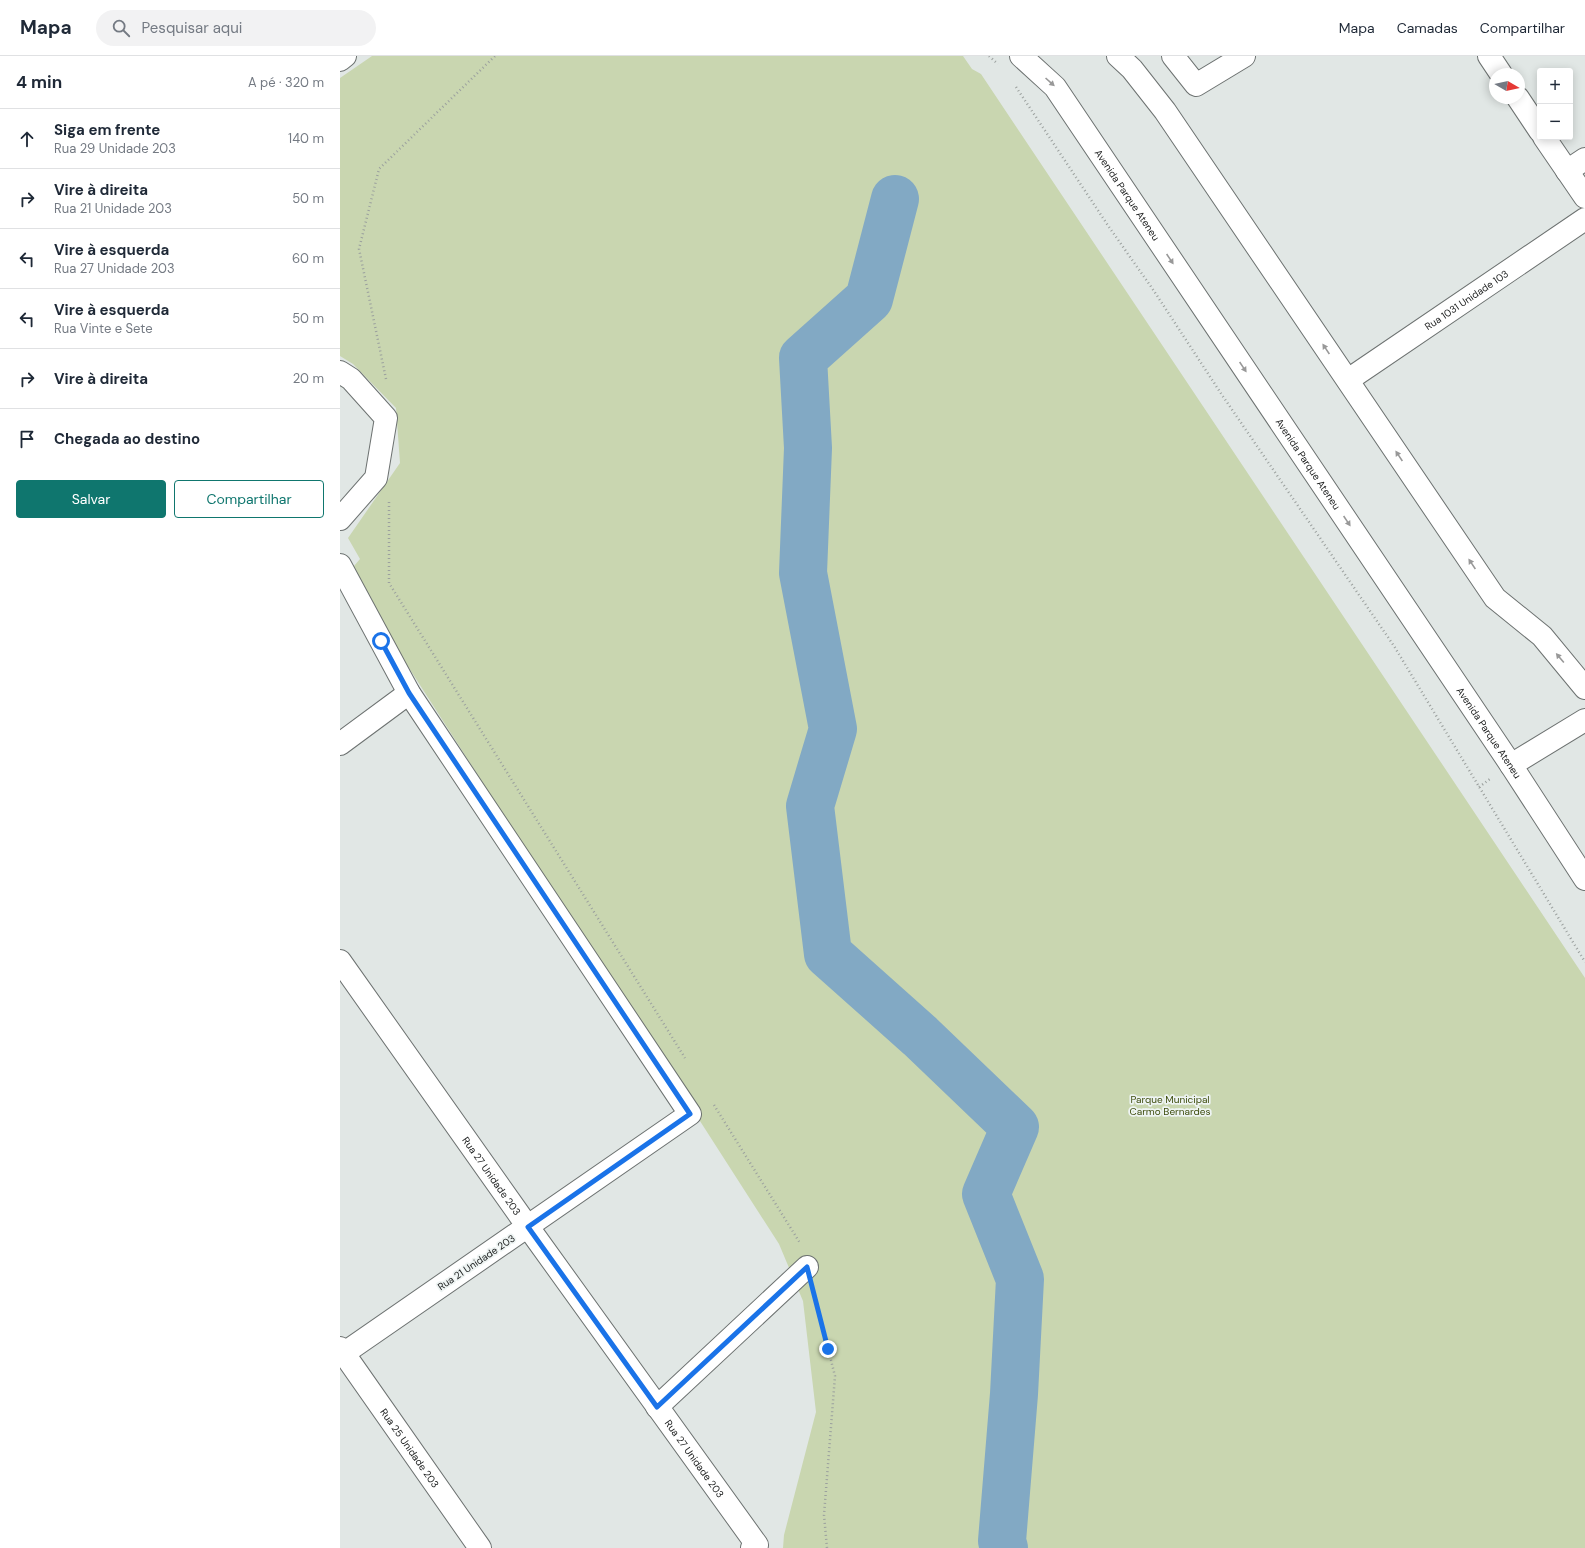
<!DOCTYPE html>
<html lang="pt">
<meta charset="utf-8">
<style>
body{margin:0;font-family:"DM Sans",sans-serif;background:#f2f2f3;color:#1f2937}
.controls{position:absolute;right:12px;top:12px;display:grid;overflow:hidden;border-radius:4px;box-shadow:0 2px 10px #0003}
.controls button{width:36px;height:36px;display:grid;place-items:center;padding:0;border:0;border-bottom:1px solid #e0e1e3;background:#fff;color:#1f2937;font:20px sans-serif}
.compass{position:absolute;left:1149px;top:12px;width:36px;height:36px;border-radius:50%;background:#fff;box-shadow:0 2px 10px #0003;rotate:99deg}
.stop{position:absolute;width:12px;height:12px;margin:-9px;border:3px solid #1a73e8;border-radius:50%;background:#fff}
.stop.end{background:#1a73e8;border-color:#fff;box-shadow:0 1px 4px #0008}
.list{margin:0;padding:0;list-style:none}
h2{display:flex;justify-content:space-between;align-items:center;height:52px;margin:0;padding:0 16px;font-size:17px}
h2 small{font-size:13px;font-weight:400;color:#747a83}
.list li{display:grid;grid-template-columns:26px 1fr auto;gap:12px;align-items:center;box-sizing:border-box;height:60px;padding:0 16px;border-top:1px solid #e0e1e3}
.list b{display:block;font-size:15px;white-space:nowrap}
.list p{margin:0;font-size:13px;white-space:nowrap;color:#747a83}
.list em{font-size:13px;font-style:normal;color:#747a83}
.actions{display:flex;gap:8px;padding:12px 16px}
.actions a{flex:1;padding:9px 0;border:1px solid #0f766e;border-radius:4px;text-align:center;font-size:14px;color:#0f766e}
.actions .main{background:#0f766e;color:#fff}
.icon{flex:none;width:22px;height:22px;fill:none;stroke:currentColor;stroke-width:2;stroke-linecap:round;stroke-linejoin:round}
.map{position:relative;flex:none;width:1245px;height:1492px;overflow:hidden}
header{display:flex;align-items:center;gap:24px;box-sizing:border-box;height:56px;padding:0 20px;background:#fff;border-bottom:1px solid #e0e1e3}
header strong{font-size:19px}
nav{display:flex;gap:22px;margin-inline-start:auto;font-size:14px}
.search{width:280px;height:36px;background:#f2f2f3;display:flex;align-items:center;gap:10px;box-sizing:border-box;padding:0 14px;border-radius:22px;color:#747a83;font-size:15px}
main{display:flex}
aside{flex:1;background:#fff}
.map>svg:first-child{display:block}
.green{fill:#c9d6b0}
.lines{fill:none;stroke-linecap:round;stroke-linejoin:round}
.river{stroke:#82a9c4;stroke-width:48}
.minor-casing{stroke:#6d7271;stroke-width:24}
.tertiary-casing{stroke:#6d7271;stroke-width:24}
.path{stroke:#9ba09e;stroke-width:2.5;stroke-dasharray:1 3;stroke-linecap:butt}
.minor{stroke:#fff;stroke-width:22}
.tertiary{stroke:#fff;stroke-width:22}
.oneway{fill:#989898}
.route{stroke:#1a73e8;stroke-width:5}
.labels{text-anchor:middle;stroke-width:3.5;stroke-linejoin:round;paint-order:stroke}
.street-label{font-size:10px;fill:#191b1b;stroke:#eef4f3}
.park-label{font-size:10px;fill:#3c4b0b;stroke:#eef4f3}
</style>
<header>
<strong>Mapa</strong>
<div class="search"><svg class="icon" aria-label="search" viewBox="0 0 24 24"><circle cx="10" cy="10" r="6"/><path d="M15 15l6 6"/></svg>Pesquisar aqui</div>
<nav><a>Mapa</a><a>Camadas</a><a>Compartilhar</a></nav>
</header>
<main>
<aside>
<h2>4 min<small>A pé · 320 m</small></h2>
<ul class="list">
<li><svg class="icon" aria-label="ahead" viewBox="0 0 24 24"><path d="M12 20V5M6 11l6-6 6 6"/></svg><div><b>Siga em frente</b><p>Rua 29 Unidade 203</p></div><em>140 m</em></li>
<li><svg class="icon" aria-label="right" viewBox="0 0 24 24"><path d="M7 20v-9h11M14 6l5 5-5 5"/></svg><div><b>Vire à direita</b><p>Rua 21 Unidade 203</p></div><em>50 m</em></li>
<li><svg class="icon" aria-label="left" viewBox="0 0 24 24"><path d="M17 20v-9H6M10 6l-5 5 5 5"/></svg><div><b>Vire à esquerda</b><p>Rua 27 Unidade 203</p></div><em>60 m</em></li>
<li><svg class="icon" aria-label="left" viewBox="0 0 24 24"><path d="M17 20v-9H6M10 6l-5 5 5 5"/></svg><div><b>Vire à esquerda</b><p>Rua Vinte e Sete</p></div><em>50 m</em></li>
<li><svg class="icon" aria-label="right" viewBox="0 0 24 24"><path d="M7 20v-9h11M14 6l5 5-5 5"/></svg><div><b>Vire à direita</b></div><em>20 m</em></li>
<li><svg class="icon" aria-label="arrive" viewBox="0 0 24 24"><path d="M6 21V4h12l-3 4 3 4H6"/></svg><div><b>Chegada ao destino</b></div></li>
</ul>
<div class="actions"><a class="main">Salvar</a><a>Compartilhar</a></div>
</aside>
<div class="map">
<svg width="1245" height="1492" viewBox="0 0 1245 1492">
<rect width="100%" height="100%" fill="#e1e7e5"/>
<polygon class="green" points="32,0 623,0 632,13 641,18 1245,922 1245,1492 443,1492 444,1479 476,1356 463,1245 439,1188 8,517 20,503 8,482 60,407 56,352 13,308 0,300 0,22"/>
<g class="lines">
<polyline class="river" points="555,143 529,243 463,302 468,392 463,517 493,673 470,750 488,898 580,980 675,1071 646,1138 680,1223 674,1338 662,1485 664,1492"/>
<g class="minor-casing">
<g id="minor">
<polyline points="833,0 856,29 904,0"/>
<polyline points="1149,0 1161,18"/>
<polyline points="0,4 5,0"/>
<polyline points="1178,42 1200,75"/>
<polyline points="1204,81 1245,141"/>
<polyline points="1227,115 1245,103"/>
<polyline points="0,316 11,323 46,362 36,422 0,463"/>
<path id="s1" d="M1008,324L1245,163"/>
<polyline points="0,509 69,637 350,1058 0,1300"/>
<polyline points="0,688 69,637"/>
<polyline points="1171,709 1245,664"/>
<path id="s2" d="M0,905L188,1171L417,1489L412,1492"/>
<path id="s3" d="M0,1292L140,1492"/>
<polyline points="317,1351 467,1211"/>
</g>
</g>
<g class="tertiary-casing">
<g id="tertiary">
<path id="s4" d="M681,0L715,31L1171,709L1245,823"/>
<polyline points="778,0 792,13 825,55 1155,542 1202,580 1245,632"/>
</g>
</g>
<g class="path">
<polyline points="649,0 658,8"/>
<polyline points="676,31 769,171 814,235 882,339 1054,590 1245,906"/>
<polyline points="46,323 19,193 39,113 155,0"/>
<polyline points="49,446 49,527 345,1002"/>
<polyline points="1139,731 1150,723"/>
<polyline points="374,1049 460,1187"/>
<polyline points="474,1238 495,1320 484,1459 487,1492"/>
</g>
<use href="#minor" class="minor"/>
<use href="#tertiary" class="tertiary"/>
</g>
<defs><path id="oneway-solid" d="M-6-.8H1V-3.2L6.5 0L1 3.2V.8H-6Z"/></defs>
<g class="oneway">
<use href="#oneway-solid" transform="translate(710 26) rotate(42)"/>
<use href="#oneway-solid" transform="translate(830 203) rotate(56)"/>
<use href="#oneway-solid" transform="translate(986 293) rotate(-124)"/>
<use href="#oneway-solid" transform="translate(903 311) rotate(56)"/>
<use href="#oneway-solid" transform="translate(1059 400) rotate(-124)"/>
<use href="#oneway-solid" transform="translate(1007 465) rotate(56)"/>
<use href="#oneway-solid" transform="translate(1132 508) rotate(-124)"/>
<use href="#oneway-solid" transform="translate(1220 602) rotate(-130)"/>
</g>
<g class="lines">
<polyline class="route" points="41,585 69,637 350,1058 188,1171 317,1351 467,1211 488,1293"/>
</g>
<g class="labels">
<g class="street-label">
<text dy="4" stroke="none"><textPath href="#s4" startOffset="176">Avenida Parque Ateneu</textPath></text>
<text dy="4" stroke="none"><textPath href="#s1" startOffset="143">Rua 1031 Unidade 103</textPath></text>
<text dy="4" stroke="none"><textPath href="#s4" startOffset="500">Avenida Parque Ateneu</textPath></text>
<text dy="4" stroke="none"><textPath href="#s4" startOffset="824">Avenida Parque Ateneu</textPath></text>
<text dy="4" stroke="none"><textPath href="#s2" startOffset="263">Rua 27 Unidade 203</textPath></text>
<text transform="translate(136 1206) rotate(-34)" y="4">Rua 21 Unidade 203</text>
<text dy="4" stroke="none"><textPath href="#s3" startOffset="122">Rua 25 Unidade 203</textPath></text>
<text dy="4" stroke="none"><textPath href="#s2" startOffset="611">Rua 27 Unidade 203</textPath></text>
</g>
<g class="park-label">
<text x="830" y="1047">Parque Municipal<tspan x="830" dy="12">Carmo Bernardes</tspan></text>
</g>
</g>
</svg>
<div class="controls">
<button>+</button>
<button>−</button>
</div>
<svg class="compass" viewBox="-18 -18 36 36"><path d="M0-13l5 13h-10z" fill="#e53935"/><path d="M0 13l5-13h-10z" fill="#747a83"/></svg>
<div class="stop" style="left:41px;top:585px"></div>
<div class="stop end" style="left:488px;top:1293px"></div>
</div>
</main>
